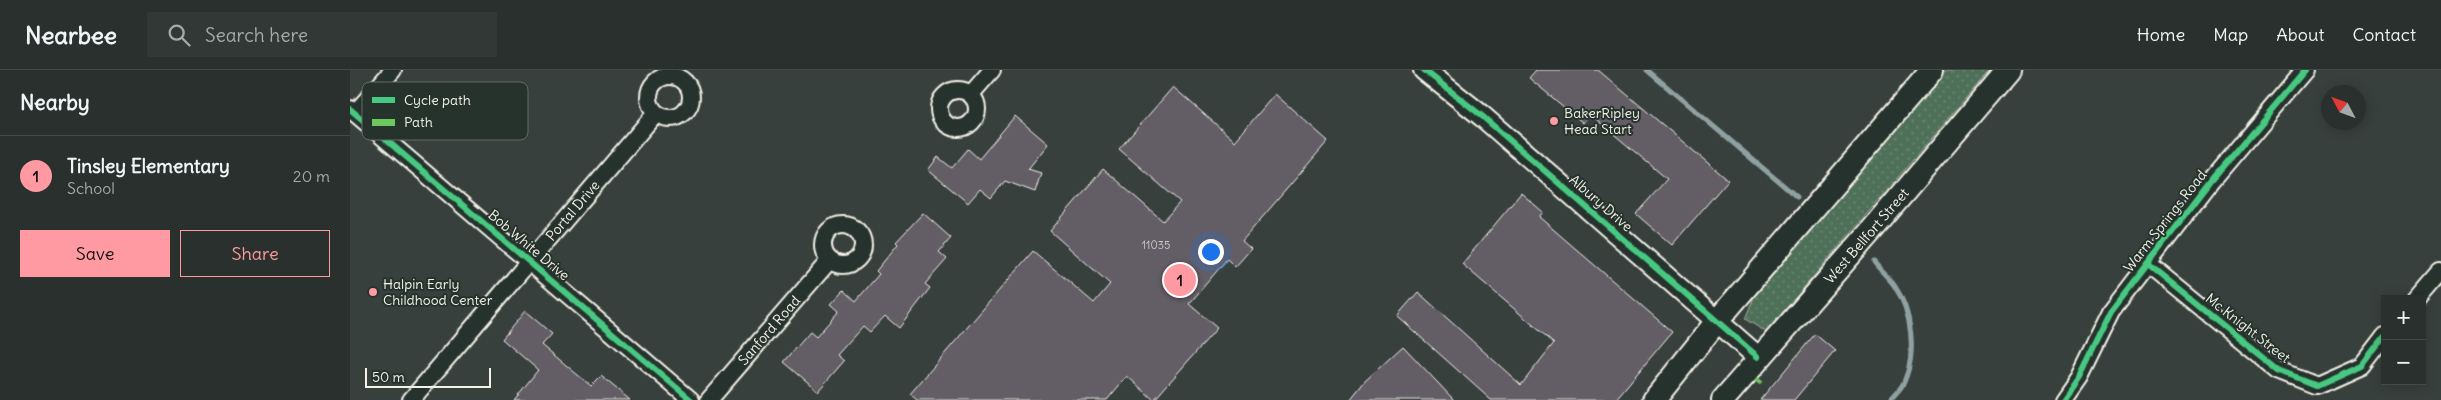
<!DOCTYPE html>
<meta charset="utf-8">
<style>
body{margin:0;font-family:Delius,sans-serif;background:#323836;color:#f1f3f6}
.controls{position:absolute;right:15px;bottom:15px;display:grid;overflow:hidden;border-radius:0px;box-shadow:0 2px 12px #0003}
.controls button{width:45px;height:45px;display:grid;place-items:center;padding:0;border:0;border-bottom:1px solid #464b4a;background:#2a302e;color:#f1f3f6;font:25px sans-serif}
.compass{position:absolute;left:1971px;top:15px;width:45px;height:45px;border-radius:50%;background:#2a302e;box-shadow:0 2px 12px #0003;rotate:311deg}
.scale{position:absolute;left:15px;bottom:12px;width:126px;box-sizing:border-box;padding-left:5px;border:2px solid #f4f1e8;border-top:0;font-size:14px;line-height:18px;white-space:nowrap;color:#f4f1e8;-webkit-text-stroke:4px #26332d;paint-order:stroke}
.you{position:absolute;left:860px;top:181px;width:18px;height:18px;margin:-12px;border:4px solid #fff;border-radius:50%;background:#1a73e8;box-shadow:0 0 0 8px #1a73e833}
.badge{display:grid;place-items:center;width:32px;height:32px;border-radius:50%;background:#ff9aa2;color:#111;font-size:16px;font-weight:700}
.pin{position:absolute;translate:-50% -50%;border:2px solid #fff;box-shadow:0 1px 5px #0006}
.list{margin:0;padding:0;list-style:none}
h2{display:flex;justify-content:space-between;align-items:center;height:65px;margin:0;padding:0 20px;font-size:21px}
h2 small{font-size:16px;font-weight:400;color:#a5a9aa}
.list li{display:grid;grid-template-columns:32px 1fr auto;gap:15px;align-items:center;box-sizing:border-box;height:80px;padding:0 20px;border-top:1px solid #464b4a}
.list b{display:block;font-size:19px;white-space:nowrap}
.list p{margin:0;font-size:16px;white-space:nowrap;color:#a5a9aa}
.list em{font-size:16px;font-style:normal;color:#a5a9aa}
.actions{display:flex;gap:10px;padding:15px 20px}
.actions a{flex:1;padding:11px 0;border:1px solid #ff9aa2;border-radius:0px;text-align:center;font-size:18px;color:#ff9aa2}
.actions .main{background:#ff9aa2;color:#111}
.icon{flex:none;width:28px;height:28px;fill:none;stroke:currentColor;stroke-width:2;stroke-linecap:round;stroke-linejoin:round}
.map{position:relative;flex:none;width:2091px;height:330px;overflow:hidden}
header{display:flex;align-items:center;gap:30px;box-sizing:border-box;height:70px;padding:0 25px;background:#2a302e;border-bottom:1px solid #464b4a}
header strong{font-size:24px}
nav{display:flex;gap:28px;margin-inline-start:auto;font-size:18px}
.search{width:350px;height:45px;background:#323836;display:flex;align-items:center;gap:12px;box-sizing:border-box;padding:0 18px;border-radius:0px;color:#a5a9aa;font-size:19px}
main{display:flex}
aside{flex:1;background:#2a302e}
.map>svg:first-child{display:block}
.grass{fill:url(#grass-dots);stroke:#a2b0a0}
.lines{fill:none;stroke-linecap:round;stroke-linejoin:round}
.stream{stroke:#90a1a2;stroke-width:5}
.building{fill:#635d66;stroke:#f4f1e8}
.minor-casing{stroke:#f4f1e8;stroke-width:20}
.tertiary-casing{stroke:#f4f1e8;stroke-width:24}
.secondary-casing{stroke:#f4f1e8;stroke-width:26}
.minor{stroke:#26332d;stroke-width:16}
.tertiary{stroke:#26332d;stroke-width:20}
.secondary{stroke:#26332d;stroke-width:22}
.quiet{stroke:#6dc95d;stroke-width:5;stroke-dasharray:10 5;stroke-linecap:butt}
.cycleway-casing{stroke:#26332d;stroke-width:9}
.cycleway{stroke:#46c982;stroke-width:6}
.poi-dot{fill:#ff9aa2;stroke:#26332d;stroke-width:2}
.labels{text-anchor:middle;stroke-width:4;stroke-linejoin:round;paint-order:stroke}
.number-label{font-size:11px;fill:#d0ccc8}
.poi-label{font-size:14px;fill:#f4f1e8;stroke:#26332d;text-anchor:start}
.street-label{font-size:14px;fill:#f4f1e8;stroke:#26332d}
.key{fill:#26332d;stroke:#646c65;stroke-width:1}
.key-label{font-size:14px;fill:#f4f1e8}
</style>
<header>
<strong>Nearbee</strong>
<div class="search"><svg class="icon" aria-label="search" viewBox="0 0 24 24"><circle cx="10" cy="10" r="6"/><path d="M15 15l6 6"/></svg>Search here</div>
<nav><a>Home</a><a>Map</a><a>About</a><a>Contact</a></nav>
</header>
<main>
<aside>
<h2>Nearby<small></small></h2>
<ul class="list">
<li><span class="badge">1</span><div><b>Tinsley Elementary</b><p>School</p></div><em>20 m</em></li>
</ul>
<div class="actions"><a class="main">Save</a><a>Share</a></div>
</aside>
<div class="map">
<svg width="2091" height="330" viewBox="0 0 2091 330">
<defs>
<pattern id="grass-dots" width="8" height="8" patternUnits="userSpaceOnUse" patternTransform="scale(1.25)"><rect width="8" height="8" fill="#4f7059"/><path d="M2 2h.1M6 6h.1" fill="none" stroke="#698571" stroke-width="1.8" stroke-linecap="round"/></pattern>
</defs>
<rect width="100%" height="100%" fill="#38403e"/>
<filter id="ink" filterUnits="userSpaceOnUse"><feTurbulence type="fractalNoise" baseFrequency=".02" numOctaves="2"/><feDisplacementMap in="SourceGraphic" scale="10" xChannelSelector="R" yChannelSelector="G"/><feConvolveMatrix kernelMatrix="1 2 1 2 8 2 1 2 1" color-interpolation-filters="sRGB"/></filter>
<g filter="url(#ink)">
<polygon class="grass" points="1595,0 1640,0 1416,262 1395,249 1404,227"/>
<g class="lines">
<g class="stream">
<polyline points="1297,0 1447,127"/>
<path d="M1524,192C1530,200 1538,207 1544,215C1562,241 1567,283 1554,312C1552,318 1544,325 1540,330"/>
</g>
</g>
<g class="building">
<polygon points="1186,0 1248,0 1378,110 1322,175 1286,144 1317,109 1240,44 1233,53 1179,8"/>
<polygon points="823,17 885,71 925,24 978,71 892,171 901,179 885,197 877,189 839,234 867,258 804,330 777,306 757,330 567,330 560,324 683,181 744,233 760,214 700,161 753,99 813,151 830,132 769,79"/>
<polygon points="665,46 698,74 678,99 691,103 685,122 655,111 641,128 630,119 618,133 578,100 588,87 602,98 618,79 629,89"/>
<polygon points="1171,123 1193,142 1189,147 1322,262 1265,330 1141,330 1047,246 1068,222 1171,315 1204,273 1112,194"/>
<polygon points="573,143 601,168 589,182 597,189 575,214 580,218 549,258 535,246 520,262 513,256 487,285 494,291 468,321 434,292 460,262 466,267 489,241 481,234 494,220 506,231 529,204 526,201 548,174 546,172"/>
<polygon points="175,241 202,264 192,275 241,316 251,306 280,330 164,330 188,300 152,269"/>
<polygon points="1465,264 1485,281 1444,330 1410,330"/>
<polygon points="1053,276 1104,330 1000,330 1015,311"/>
</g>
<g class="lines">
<g class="minor-casing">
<g id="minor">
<circle cx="320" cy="27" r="21"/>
<circle cx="608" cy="39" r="19"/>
<polyline points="621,24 642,0"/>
<polyline points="0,39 341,330"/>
<polyline points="5,43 43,0"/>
<circle cx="493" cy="175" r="20"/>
<polyline points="1798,194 1929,301 1967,316 2012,296 2035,266"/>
<polyline points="2067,229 2091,201"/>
<path id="s1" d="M61,330L306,43"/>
<path id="s2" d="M359,330L479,191"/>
<polyline points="1713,330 1729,307 1761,242 1863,109 1955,0"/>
</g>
</g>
<g class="tertiary-casing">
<polyline id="tertiary" points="1074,0 1132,46 1408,287"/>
</g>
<g class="secondary-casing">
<g id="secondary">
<polyline points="1304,330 1367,251 1582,0"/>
<path id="s3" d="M1373,330L1521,161L1658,0"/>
</g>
</g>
<use href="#minor" class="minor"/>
<use href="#tertiary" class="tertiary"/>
<use href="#secondary" class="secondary"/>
<polyline class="quiet" points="1406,309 1411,313"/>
<g class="cycleway-casing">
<g id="cycleway">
<polyline points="1074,0 1132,46 1408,287"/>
<polyline points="0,39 341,330"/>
<polyline points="1798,194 1929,301 1967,316 2012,296 2035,266"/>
<polyline points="1713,330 1729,307 1761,242 1863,109 1955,0"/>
</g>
</g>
<use href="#cycleway" class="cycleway"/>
</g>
</g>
<g class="poi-dot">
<circle cx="1204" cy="51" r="5"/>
<circle cx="23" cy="222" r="5"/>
</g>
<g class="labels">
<g class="number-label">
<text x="806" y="179">11035</text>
</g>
<g class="poi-label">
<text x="1214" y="48">BakerRipley<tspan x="1214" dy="16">Head Start</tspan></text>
<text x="33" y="219">Halpin Early<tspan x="33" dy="16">Childhood Center</tspan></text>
</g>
<g class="street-label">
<text transform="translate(1251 133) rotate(41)" y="5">Albury Drive</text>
<text dy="5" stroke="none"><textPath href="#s1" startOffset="249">Portal Drive</textPath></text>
<text transform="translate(1815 151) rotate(-52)" y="5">Warm Springs Road</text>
<text dy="5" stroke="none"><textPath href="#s3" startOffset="218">West Bellfort Street</textPath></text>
<text transform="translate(179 175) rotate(40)" y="5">Bob White Drive</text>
<text transform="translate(1898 258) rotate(38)" y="5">Mc Knight Street</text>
<text dy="5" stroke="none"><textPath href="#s2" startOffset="92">Sanford Road</textPath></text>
</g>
</g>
<rect x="12" y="12" width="166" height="58" rx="8" class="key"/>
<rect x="22" y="27" width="23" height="6" fill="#46c982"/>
<rect x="22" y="49" width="23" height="7" fill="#6dc95d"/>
<g class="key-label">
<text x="54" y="35">Cycle path</text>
<text x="54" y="57">Path</text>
</g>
</svg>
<div class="controls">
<button>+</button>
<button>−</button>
</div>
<svg class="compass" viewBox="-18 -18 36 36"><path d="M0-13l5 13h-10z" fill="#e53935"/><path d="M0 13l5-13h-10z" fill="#a5a9aa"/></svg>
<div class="scale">50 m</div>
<div class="you"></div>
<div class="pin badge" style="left:830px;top:210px">1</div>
</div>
</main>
